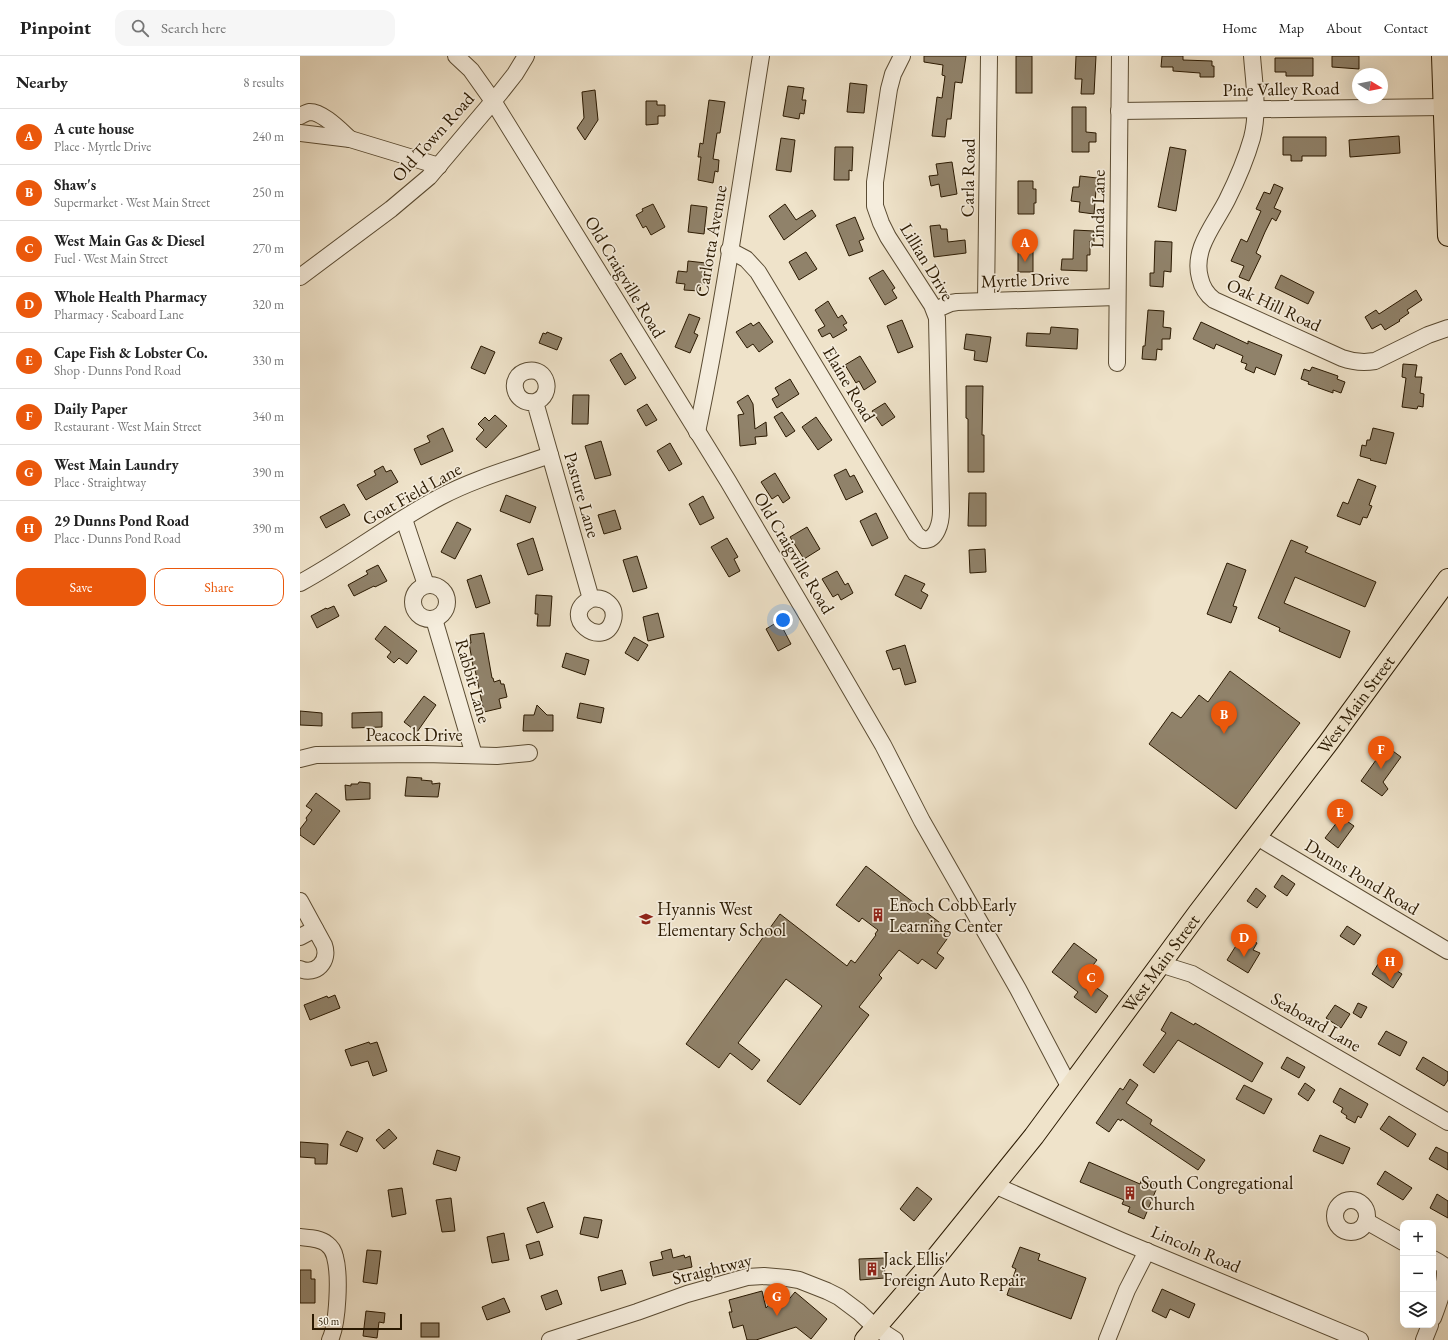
<!DOCTYPE html>
<meta charset="utf-8">
<style>
body{margin:0;font-family:"EB Garamond",serif;background:#f6f6f6;color:#222}
.controls{position:absolute;right:12px;bottom:12px;display:grid;overflow:hidden;border-radius:8px;box-shadow:0 4px 16px #0002}
.controls button{width:36px;height:36px;display:grid;place-items:center;padding:0;border:0;border-bottom:1px solid #e0e0e0;background:#fff;color:#222;font:20px sans-serif}
.compass{position:absolute;left:1052px;top:12px;width:36px;height:36px;border-radius:50%;background:#fff;box-shadow:0 4px 16px #0002;rotate:100deg}
.scale{position:absolute;left:12px;bottom:10px;width:90px;box-sizing:border-box;padding-left:4px;border:2px solid #2a1901;border-top:0;font-size:11px;line-height:14px;white-space:nowrap;color:#2a1901;-webkit-text-stroke:3px #f5eddd;paint-order:stroke}
.you{position:absolute;left:483px;top:564px;width:14px;height:14px;margin:-10px;border:3px solid #fff;border-radius:50%;background:#1a73e8;box-shadow:0 0 0 6px #1a73e833}
.badge{display:grid;place-items:center;width:26px;height:26px;border-radius:50%;background:#ea580c;color:#fff;font-size:13px;font-weight:700}
.pin{position:absolute;translate:-50% -33px;filter:drop-shadow(0 1px 2px #0008)}
.pin::after{content:'';position:absolute;top:21px;width:14px;height:12px;background:inherit;clip-path:polygon(0 0,100% 0,50% 100%)}
.list{margin:0;padding:0;list-style:none}
h2{display:flex;justify-content:space-between;align-items:center;height:52px;margin:0;padding:0 16px;font-size:17px}
h2 small{font-size:13px;font-weight:400;color:#767676}
.list li{display:grid;grid-template-columns:26px 1fr auto;gap:12px;align-items:center;box-sizing:border-box;height:56px;padding:0 16px;border-top:1px solid #e0e0e0}
.list b{display:block;font-size:15px;white-space:nowrap}
.list p{margin:0;font-size:13px;white-space:nowrap;color:#767676}
.list em{font-size:13px;font-style:normal;color:#767676}
.actions{display:flex;gap:8px;padding:12px 16px}
.actions a{flex:1;padding:9px 0;border:1px solid #ea580c;border-radius:12px;text-align:center;font-size:14px;color:#ea580c}
.actions .main{background:#ea580c;color:#fff}
.icon{flex:none;width:22px;height:22px;fill:none;stroke:currentColor;stroke-width:2;stroke-linecap:round;stroke-linejoin:round}
.map{position:relative;flex:none;width:1148px;height:1284px;overflow:hidden}
header{display:flex;align-items:center;gap:24px;box-sizing:border-box;height:56px;padding:0 20px;background:#fff;border-bottom:1px solid #e0e0e0}
header strong{font-size:19px}
nav{display:flex;gap:22px;margin-inline-start:auto;font-size:14px}
.search{width:280px;height:36px;background:#f6f6f6;display:flex;align-items:center;gap:10px;box-sizing:border-box;padding:0 14px;border-radius:12px;color:#767676;font-size:15px}
main{display:flex}
aside{flex:1;background:#fff}
.map>svg:first-child{display:block}
.building{fill:#90826a;stroke:#2a1901}
.lines{fill:none;stroke-linecap:round;stroke-linejoin:round}
.minor-casing{stroke:#5b4c33;stroke-width:18}
.major-casing{stroke:#2a1901;stroke-width:22}
.minor{stroke:#f5eddd;stroke-width:16}
.major{stroke:#efe3ca;stroke-width:20}
.labels{text-anchor:middle;stroke-width:3.5;stroke-linejoin:round;paint-order:stroke}
.street-label{font-size:18px;fill:#2a1901;stroke:#f5eddd}
.poi-label{font-size:18px;fill:#2a1901;stroke:#f5eddd;text-anchor:start}
</style>
<header>
<strong>Pinpoint</strong>
<div class="search"><svg class="icon" aria-label="search" viewBox="0 0 24 24"><circle cx="10" cy="10" r="6"/><path d="M15 15l6 6"/></svg>Search here</div>
<nav><a>Home</a><a>Map</a><a>About</a><a>Contact</a></nav>
</header>
<main>
<aside>
<h2>Nearby<small>8 results</small></h2>
<ul class="list">
<li><span class="badge">A</span><div><b>A cute house</b><p>Place · Myrtle Drive</p></div><em>240 m</em></li>
<li><span class="badge">B</span><div><b>Shaw's</b><p>Supermarket · West Main Street</p></div><em>250 m</em></li>
<li><span class="badge">C</span><div><b>West Main Gas &amp; Diesel</b><p>Fuel · West Main Street</p></div><em>270 m</em></li>
<li><span class="badge">D</span><div><b>Whole Health Pharmacy</b><p>Pharmacy · Seaboard Lane</p></div><em>320 m</em></li>
<li><span class="badge">E</span><div><b>Cape Fish &amp; Lobster Co.</b><p>Shop · Dunns Pond Road</p></div><em>330 m</em></li>
<li><span class="badge">F</span><div><b>Daily Paper</b><p>Restaurant · West Main Street</p></div><em>340 m</em></li>
<li><span class="badge">G</span><div><b>West Main Laundry</b><p>Place · Straightway</p></div><em>390 m</em></li>
<li><span class="badge">H</span><div><b>29 Dunns Pond Road</b><p>Place · Dunns Pond Road</p></div><em>390 m</em></li>
</ul>
<div class="actions"><a class="main">Save</a><a>Share</a></div>
</aside>
<div class="map">
<svg width="1148" height="1284" viewBox="0 0 1148 1284">
<rect width="100%" height="100%" fill="#efe3ca"/>
<filter id="stains"><feTurbulence type="fractalNoise" baseFrequency=".005" numOctaves="4"/><feColorMatrix values="0 0 0 0 .2 0 0 0 0 .09 0 0 0 0 .02 0 0 0 .5 -.17"/></filter>
<radialGradient id="worn" r=".72"><stop offset=".6" stop-color="#630" stop-opacity="0"/><stop offset="1" stop-color="#630" stop-opacity=".3"/></radialGradient>
<g class="building">
<polygon points="624,0 666,0 662,27 655,26 651,63 647,63 645,81 632,80 637,41 642,42 645,20 642,19 643,9 624,6"/>
<rect x="716" y="0" width="16" height="37"/>
<polygon points="776,0 796,0 794,38 781,38 782,23 775,23"/>
<polygon points="862,0 883,0 883,4 912,5 912,10 914,10 914,21 900,21 900,17 873,15 873,11 861,11"/>
<polygon points="1032,0 1059,0 1059,13 1032,11"/>
<polygon points="975,2 1013,2 1013,20 986,20 986,16 975,16"/>
<polygon points="550,27 567,29 564,57 547,56"/>
<polygon points="488,30 504,32 502,44 506,44 504,58 500,57 499,63 483,60"/>
<polygon points="295,34 298,64 285,84 277,72 284,62 282,36"/>
<polygon points="409,44 425,46 420,77 417,77 413,103 419,104 418,116 415,115 413,127 398,124 401,101 398,101 400,87 403,88"/>
<polygon points="346,45 357,45 357,49 365,49 365,60 358,60 358,68 346,69"/>
<polygon points="772,51 786,51 786,76 796,77 796,86 789,86 789,96 772,96"/>
<polygon points="1099,80 1100,97 1050,101 1049,84"/>
<polygon points="983,81 1026,81 1026,100 1002,100 1002,105 991,105 991,99 983,99"/>
<polygon points="481,82 495,84 491,116 476,114"/>
<polygon points="535,91 553,91 552,115 549,114 549,124 534,124"/>
<polygon points="870,91 886,94 876,155 858,151"/>
<polygon points="652,106 657,138 641,141 639,128 631,130 629,120 638,119 636,108"/>
<polygon points="780,120 797,122 794,158 779,156 780,146 771,145 773,131 779,131"/>
<polygon points="718,125 733,125 733,133 736,133 736,147 734,147 734,158 718,158"/>
<polygon points="974,128 983,132 974,152 981,155 976,165 972,162 965,176 956,197 961,200 949,225 939,221 944,210 931,205 941,183 947,186 961,155 956,153 964,136 970,138"/>
<polygon points="353,148 365,171 351,179 346,170 343,172 336,159 343,155 342,153"/>
<polygon points="485,148 496,164 512,154 516,160 484,184 469,160"/>
<polygon points="391,149 407,151 404,178 388,176"/>
<polygon points="555,161 564,183 559,185 563,195 549,200 536,169"/>
<polygon points="640,169 641,173 647,173 648,186 665,184 666,197 634,201 630,170"/>
<polygon points="774,174 794,175 794,186 790,185 790,199 787,199 787,215 761,214 762,203 773,203"/>
<polygon points="720,179 733,179 733,216 718,216 718,196 720,196"/>
<polygon points="855,185 872,186 871,216 864,215 863,231 850,230 850,217 854,217"/>
<polygon points="506,196 517,213 499,224 489,206"/>
<polygon points="388,205 406,207 403,228 401,228 400,235 384,234 385,228 376,227 378,215 387,216"/>
<polygon points="583,214 595,232 592,234 597,242 585,249 569,222"/>
<polygon points="981,219 1014,236 1008,248 975,232"/>
<polygon points="1116,234 1122,244 1107,254 1109,257 1099,264 1100,265 1085,274 1081,268 1072,273 1065,261 1076,254 1079,258"/>
<polygon points="528,245 538,262 542,259 547,267 543,269 547,274 533,282 530,277 522,281 518,274 525,270 515,254"/>
<polygon points="848,254 864,255 863,271 871,272 870,283 862,283 862,294 857,293 856,304 842,303 843,290 845,290"/>
<polygon points="389,258 400,262 394,277 398,279 390,297 375,291"/>
<polygon points="602,264 613,291 598,297 587,270"/>
<polygon points="459,266 473,286 459,296 453,288 447,292 436,276 451,267 453,270"/>
<polygon points="901,266 948,288 948,285 982,299 975,319 956,311 954,317 945,313 947,308 941,306 943,300 916,288 914,293 893,283"/>
<polygon points="751,271 778,273 777,293 726,290 727,277 750,278"/>
<polygon points="247,276 262,282 257,294 239,287 243,277 246,278"/>
<polygon points="666,278 691,281 687,306 674,304 675,295 664,293"/>
<polygon points="181,290 195,296 185,318 171,312"/>
<polygon points="321,297 336,322 325,329 310,304"/>
<polygon points="560,300 576,326 564,334 559,325 556,327 545,309"/>
<polygon points="1103,308 1117,309 1115,321 1122,321 1120,337 1124,338 1123,351 1118,350 1117,353 1102,351 1106,322 1102,321"/>
<polygon points="1012,311 1038,320 1037,323 1045,326 1041,337 1033,334 1033,337 1008,328 1009,326 1001,323 1004,313 1010,315"/>
<polygon points="490,323 499,338 477,352 472,343 479,339 475,332"/>
<polygon points="666,330 683,330 682,379 684,379 684,416 668,416 668,363 666,362"/>
<polygon points="273,339 289,339 288,368 272,368"/>
<polygon points="448,339 453,348 455,373 466,366 467,380 455,381 456,388 440,390 438,359 444,358 437,346"/>
<polygon points="585,347 595,361 582,370 572,355"/>
<polygon points="347,348 357,364 346,370 337,354"/>
<polygon points="482,356 495,375 486,381 474,361"/>
<polygon points="195,359 207,370 186,392 176,383 184,374 178,368 185,361 189,365"/>
<polygon points="516,361 532,384 518,394 502,371"/>
<polygon points="143,372 153,395 121,409 114,393 130,386 127,380"/>
<polygon points="1073,372 1094,377 1086,408 1070,404 1071,403 1060,400 1062,389 1066,390 1067,384 1070,384"/>
<polygon points="301,385 311,419 295,423 285,390"/>
<polygon points="370,387 382,408 369,415 357,395"/>
<polygon points="83,410 86,416 91,414 98,426 66,444 57,429 76,419 74,415"/>
<polygon points="546,413 550,421 554,419 563,436 546,444 534,419"/>
<polygon points="475,417 490,442 483,447 478,439 472,443 461,426"/>
<polygon points="1058,423 1076,430 1069,449 1072,450 1067,462 1063,461 1060,469 1037,460 1043,446 1048,448"/>
<polygon points="669,437 686,437 686,470 668,470"/>
<polygon points="206,439 236,451 230,467 200,455"/>
<polygon points="403,440 414,462 400,469 389,448"/>
<polygon points="44,448 50,459 26,472 20,461"/>
<polygon points="315,454 321,473 304,478 298,459"/>
<polygon points="576,457 588,482 572,490 560,465"/>
<polygon points="157,466 171,473 155,503 141,496"/>
<polygon points="507,471 520,493 504,503 490,481"/>
<polygon points="233,482 243,514 228,519 217,488"/>
<polygon points="427,482 438,501 434,503 440,515 429,521 411,491"/>
<polygon points="991,484 1008,491 1005,496 1076,526 1065,551 995,521 984,547 1050,575 1040,602 979,575 980,572 958,562"/>
<polygon points="685,493 686,516 670,517 669,494"/>
<polygon points="337,500 347,532 333,536 323,504"/>
<polygon points="927,507 946,514 933,550 937,551 931,567 907,558"/>
<polygon points="78,509 87,525 75,531 74,530 54,540 48,529 68,518 66,515"/>
<polygon points="537,515 545,529 548,527 553,537 541,544 538,538 533,541 522,523"/>
<polygon points="181,519 190,547 176,552 167,524"/>
<polygon points="605,519 625,528 621,535 628,539 621,553 595,539"/>
<polygon points="236,539 252,540 250,570 237,570 238,558 235,558"/>
<polygon points="34,550 39,560 17,572 11,560 26,552 27,553"/>
<polygon points="358,557 364,581 348,585 343,561"/>
<polygon points="479,565 491,588 478,595 466,573"/>
<polygon points="85,570 117,595 107,608 99,602 94,607 87,601 91,596 75,583"/>
<polygon points="184,577 192,622 193,622 194,626 200,624 201,628 204,628 207,641 199,643 201,652 184,656 174,609 173,610 169,587 171,587 170,579"/>
<polygon points="334,581 348,589 338,605 325,597"/>
<polygon points="605,589 616,626 605,629 600,612 593,614 586,595"/>
<polygon points="266,597 289,604 285,619 262,611"/>
<polygon points="930,615 1000,667 936,753 849,688 872,656 881,662 899,639 908,646"/>
<polygon points="124,640 136,649 117,676 104,666"/>
<polygon points="280,647 304,652 301,667 277,662"/>
<polygon points="237,649 247,659 253,659 253,675 223,675 224,659 234,659"/>
<polygon points="0,655 22,657 22,670 0,669"/>
<polygon points="82,656 82,671 52,672 52,657"/>
<polygon points="1086,690 1101,701 1083,726 1088,733 1082,740 1061,725"/>
<polygon points="107,721 122,722 121,724 132,725 132,728 140,727 138,741 105,740"/>
<polygon points="59,726 70,727 70,743 46,744 45,729 51,730 51,728 58,728"/>
<polygon points="16,737 40,755 14,789 0,779 0,773 7,764 6,762 12,754 6,750"/>
<polygon points="1041,761 1054,770 1038,792 1025,782"/>
<polygon points="566,810 652,876 637,897 644,902 636,913 622,903 618,908 599,894 579,919 582,922 559,951 569,959 500,1049 467,1025 522,950 486,923 438,987 460,1004 452,1014 430,997 419,1012 386,988 480,858 547,910 551,904 555,907 576,879 575,878 578,874 562,862 559,866 536,849"/>
<polygon points="982,819 995,828 987,840 974,831"/>
<polygon points="956,832 966,840 957,852 947,845"/>
<polygon points="1047,870 1061,879 1054,889 1040,880"/>
<polygon points="948,882 957,887 953,894 960,897 948,917 927,904 939,885 944,889"/>
<polygon points="774,887 797,904 783,922 808,940 796,957 774,941 778,936 752,916"/>
<polygon points="1084,907 1102,918 1093,932 1072,918 1078,908 1082,910"/>
<polygon points="35,939 40,952 10,964 4,949 27,940 28,942"/>
<polygon points="1058,947 1067,951 1061,962 1053,957"/>
<polygon points="1035,949 1050,958 1041,972 1026,962"/>
<polygon points="871,956 894,969 895,967 963,1007 952,1026 878,984 854,1017 843,1009 866,977 861,974"/>
<polygon points="1086,975 1107,986 1100,1000 1078,988"/>
<polygon points="69,986 70,988 77,986 87,1015 73,1020 68,1005 51,1010 45,994"/>
<polygon points="987,1001 1005,1011 999,1022 981,1012"/>
<polygon points="1123,1001 1148,1016 1148,1024 1144,1030 1116,1013"/>
<polygon points="830,1023 838,1029 826,1047 852,1064 850,1068 905,1104 898,1114 822,1063 821,1065 818,1063 809,1076 796,1067 820,1032 823,1034"/>
<polygon points="1005,1027 1015,1034 1008,1045 998,1038"/>
<polygon points="944,1029 972,1043 964,1058 936,1043"/>
<polygon points="1040,1032 1068,1048 1061,1062 1058,1060 1055,1067 1046,1062 1047,1060 1041,1056 1043,1052 1033,1046"/>
<polygon points="1089,1060 1116,1078 1108,1091 1080,1073"/>
<polygon points="89,1073 97,1082 84,1093 76,1084"/>
<polygon points="47,1075 63,1082 57,1096 40,1089"/>
<polygon points="1020,1079 1050,1092 1043,1108 1013,1095"/>
<polygon points="0,1086 28,1088 27,1108 15,1108 15,1102 0,1101"/>
<polygon points="1136,1091 1148,1097 1148,1114 1129,1103"/>
<polygon points="137,1094 160,1101 156,1115 133,1108"/>
<polygon points="789,1106 840,1128 842,1122 858,1129 844,1163 828,1156 830,1151 822,1148 824,1144 780,1126"/>
<polygon points="1085,1115 1112,1132 1103,1144 1077,1128"/>
<polygon points="617,1131 632,1143 614,1165 600,1153"/>
<polygon points="102,1132 106,1158 92,1161 88,1134"/>
<polygon points="1137,1138 1148,1145 1148,1162 1130,1152"/>
<polygon points="151,1142 155,1175 142,1176 136,1144"/>
<polygon points="244,1146 253,1171 237,1177 227,1152"/>
<polygon points="284,1161 302,1164 298,1182 280,1178"/>
<polygon points="204,1177 209,1204 192,1207 187,1181"/>
<polygon points="239,1185 243,1199 230,1203 226,1189"/>
<polygon points="720,1191 740,1198 738,1204 786,1222 771,1263 707,1239 716,1213 712,1211"/>
<polygon points="371,1193 373,1202 384,1199 385,1202 390,1200 392,1211 353,1220 350,1206 363,1203 361,1196"/>
<polygon points="67,1194 81,1195 77,1228 63,1226"/>
<polygon points="584,1202 585,1222 560,1224 559,1203"/>
<polygon points="0,1214 11,1214 11,1223 15,1223 15,1247 0,1247"/>
<polygon points="322,1214 326,1228 301,1235 298,1221"/>
<polygon points="862,1233 895,1248 889,1262 870,1253 866,1262 852,1255"/>
<polygon points="257,1234 262,1248 246,1254 241,1240"/>
<polygon points="462,1235 466,1252 476,1241 485,1248 495,1236 527,1263 511,1283 496,1271 456,1284 447,1284 443,1269 433,1272 429,1256 432,1256 429,1244"/>
<polygon points="204,1242 210,1256 187,1264 182,1251"/>
<polygon points="66,1255 85,1257 84,1267 79,1266 77,1282 63,1280"/>
<rect x="121" y="1267" width="18" height="14"/>
</g>
<g class="lines">
<g class="minor-casing">
<g id="minor">
<polyline points="156,0 171,14 193,45 428,425 530,598 583,689 622,765 718,933 770,1032"/>
<path d="M952,0C954,27 959,55 952,82C946,103 937,124 927,144C915,168 892,193 900,222C902,231 906,238 914,244L1042,302C1053,306 1063,307 1075,305L1128,279L1148,272"/>
<polyline points="819,55 1143,51"/>
<path d="M0,60C2,59 6,57 9,56C22,55 41,75 50,83"/>
<polyline points="0,77 50,83 139,110"/>
<path d="M429,194L446,203L458,216L616,478L623,484C637,485 641,466 641,455L637,262L632,249L588,181L581,167L575,150V126L589,33L593,18L602,0"/>
<polyline points="0,221 91,153 129,121 200,37 215,18 226,0"/>
<polyline points="686,245 689,0"/>
<polyline points="635,254 651,247 657,246 817,241"/>
<polyline points="817,307 820,0"/>
<path d="M235,346C255,339 247,310 227,315C207,320 213,349 235,346L291,543C257,560 304,596 313,564C317,550 304,540 291,543"/>
<path d="M397,376C423,252 441,126 461,0"/>
<polyline points="104,463 126,529"/>
<path d="M0,527C48,501 91,467 140,441C174,423 213,412 250,399"/>
<circle cx="130" cy="546" r="17"/>
<polyline points="134,563 174,699"/>
<polyline points="0,703 16,699 125,698 197,700 229,697"/>
<polyline points="957,781 1148,895"/>
<path d="M0,845L24,889C30,905 16,920 0,913"/>
<polyline points="0,881 15,873"/>
<polyline points="860,908 892,918 1148,1066"/>
<polyline points="694,1129 822,1185 1060,1284"/>
<circle cx="1051" cy="1160" r="16"/>
<polyline points="1066,1165 1103,1186"/>
<path d="M0,1181C9,1182 20,1182 27,1188C31,1191 34,1196 35,1201C40,1219 38,1267 30,1284"/>
<path d="M1133,1203C1137,1205 1141,1207 1144,1210C1148,1223 1138,1249 1133,1262"/>
<polyline points="250,1284 337,1256 387,1238 447,1221 464,1220 487,1222 499,1224 527,1235 539,1241 559,1256 575,1271 595,1284"/>
<polyline points="807,1284 827,1234 847,1195"/>
<polyline points="1124,1284 1130,1269"/>
</g>
</g>
<g class="major-casing">
<g id="major">
<polyline points="1142,0 1148,180"/>
<path id="s1" d="M565,1284L638,1199L734,1080L898,857L1028,687L1148,523"/>
</g>
</g>
<use href="#minor" class="minor"/>
<use href="#major" class="major"/>
</g>
<defs>
<g id="building-bare" transform="scale(1.08)"><path d="M-4-6H4V6H1V3H-1V6H-4ZM-2.5-4.3h1.7v1.8h-1.7ZM.8-4.3h1.7v1.8H.8ZM-2.5-1h1.7V.8h-1.7ZM.8-1h1.7V.8H.8Z" fill="#8f2418" stroke="#f5eddd" stroke-width="2.5" paint-order="stroke"/></g>
<g id="school-bare" transform="scale(1.08)"><path d="M0-5L7-2L0 1L-7-2ZM-4 1L0 2.5L4 1V4Q0 6-4 4Z" fill="#8f2418" stroke="#f5eddd" stroke-width="2.5" paint-order="stroke"/></g>
</defs>
<g fill-rule="evenodd">
<use href="#building-bare" x="578" y="859"/>
<use href="#school-bare" x="346" y="863"/>
<use href="#building-bare" x="830" y="1137"/>
<use href="#building-bare" x="572" y="1213"/>
</g>
<g class="labels">
<g class="street-label">
<text transform="translate(981 33) rotate(-1)" y="6">Pine Valley Road</text>
<text transform="translate(133 81) rotate(-48)" y="6">Old Town Road</text>
<text transform="translate(668 122) rotate(-89)" y="6">Carla Road</text>
<text transform="translate(798 153) rotate(-89)" y="6">Linda Lane</text>
<text transform="translate(411 185) rotate(-80)" y="6">Carlotta Avenue</text>
<text transform="translate(627 206) rotate(59)" y="6">Lillian Drive</text>
<text transform="translate(325 221) rotate(59)" y="6">Old Craigville Road</text>
<text transform="translate(725 224) rotate(-2)" y="6">Myrtle Drive</text>
<text transform="translate(974 249) rotate(25)" y="6">Oak Hill Road</text>
<text transform="translate(549 328) rotate(59)" y="6">Elaine Road</text>
<text transform="translate(112 438) rotate(-29)" y="6">Goat Field Lane</text>
<text transform="translate(282 439) rotate(74)" y="6">Pasture Lane</text>
<text transform="translate(494 497) rotate(59)" y="6">Old Craigville Road</text>
<text transform="translate(173 625) rotate(74)" y="6">Rabbit Lane</text>
<text dy="6" stroke="none"><textPath href="#s1" startOffset="803">West Main Street</textPath></text>
<text x="114" y="685">Peacock Drive</text>
<text transform="translate(1062 821) rotate(31)" y="6">Dunns Pond Road</text>
<text dy="6" stroke="none"><textPath href="#s1" startOffset="479">West Main Street</textPath></text>
<text transform="translate(1016 966) rotate(30)" y="6">Seaboard Lane</text>
<text transform="translate(896 1193) rotate(23)" y="6">Lincoln Road</text>
<text transform="translate(412 1213) rotate(-14)" y="6">Straightway</text>
</g>
<g class="poi-label">
<text x="589" y="855">Enoch Cobb Early<tspan x="589" dy="21">Learning Center</tspan></text>
<text x="357" y="859">Hyannis West<tspan x="357" dy="21">Elementary School</tspan></text>
<text x="841" y="1133">South Congregational<tspan x="841" dy="21">Church</tspan></text>
<text x="583" y="1209">Jack Ellis'<tspan x="583" dy="21">Foreign Auto Repair</tspan></text>
</g>
</g>
<rect width="100%" height="100%" filter="url(#stains)"/>
<rect width="100%" height="100%" fill="url(#worn)"/>
</svg>
<div class="controls">
<button>+</button>
<button>−</button>
<button><svg class="icon" aria-label="layers" viewBox="0 0 24 24"><path d="M12 4l9 5-9 5-9-5zM3 14l9 5 9-5"/></svg></button>
</div>
<svg class="compass" viewBox="-18 -18 36 36"><path d="M0-13l5 13h-10z" fill="#e53935"/><path d="M0 13l5-13h-10z" fill="#767676"/></svg>
<div class="scale">50 m</div>
<div class="you"></div>
<div class="pin badge" style="left:725px;top:206px">A</div>
<div class="pin badge" style="left:924px;top:678px">B</div>
<div class="pin badge" style="left:791px;top:941px">C</div>
<div class="pin badge" style="left:944px;top:901px">D</div>
<div class="pin badge" style="left:1040px;top:776px">E</div>
<div class="pin badge" style="left:1081px;top:713px">F</div>
<div class="pin badge" style="left:477px;top:1260px">G</div>
<div class="pin badge" style="left:1090px;top:925px">H</div>
</div>
</main>
